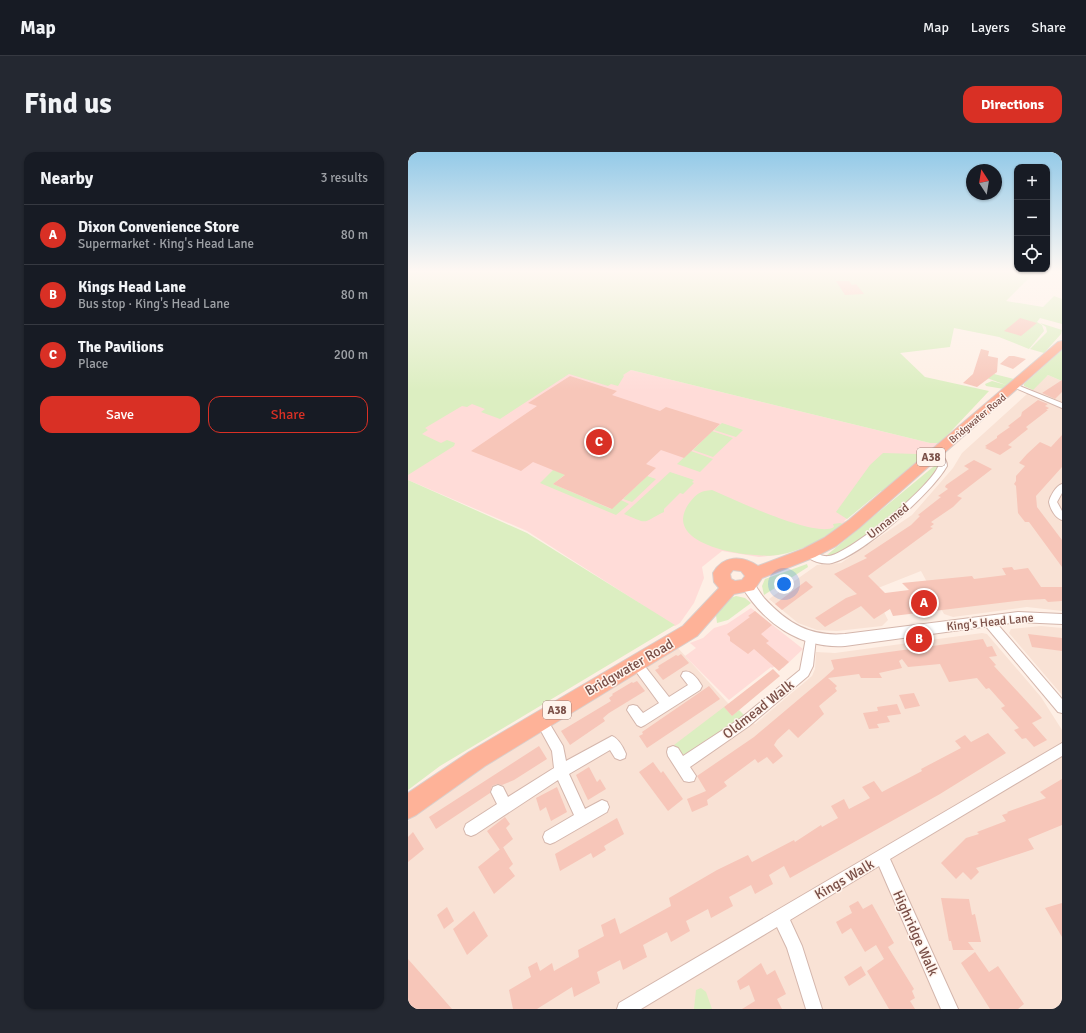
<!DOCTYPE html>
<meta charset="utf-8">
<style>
body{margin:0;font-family:Signika,sans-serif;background:#242831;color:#f1f3f6}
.controls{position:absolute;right:12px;top:12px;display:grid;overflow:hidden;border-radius:8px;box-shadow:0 1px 3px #0004}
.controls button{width:36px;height:36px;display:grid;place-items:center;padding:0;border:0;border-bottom:1px solid #363941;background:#171b24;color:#f1f3f6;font:20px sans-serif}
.compass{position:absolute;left:558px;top:12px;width:36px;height:36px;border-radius:50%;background:#171b24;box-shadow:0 1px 3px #0004;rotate:348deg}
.you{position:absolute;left:376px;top:432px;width:14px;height:14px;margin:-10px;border:3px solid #fff;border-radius:50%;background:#1a73e8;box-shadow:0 0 0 6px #1a73e833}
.badge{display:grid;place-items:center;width:26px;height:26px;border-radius:50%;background:#d93025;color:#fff;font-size:13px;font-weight:700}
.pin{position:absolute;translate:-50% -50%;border:2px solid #fff;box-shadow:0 1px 4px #0006}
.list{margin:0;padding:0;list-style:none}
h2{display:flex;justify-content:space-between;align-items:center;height:52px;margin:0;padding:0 16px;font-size:17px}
h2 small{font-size:13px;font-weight:400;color:#9ea1a6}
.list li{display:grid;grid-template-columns:26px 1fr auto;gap:12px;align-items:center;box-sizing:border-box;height:60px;padding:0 16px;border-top:1px solid #363941}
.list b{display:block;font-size:15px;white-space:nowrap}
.list p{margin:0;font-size:13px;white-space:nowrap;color:#9ea1a6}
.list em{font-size:13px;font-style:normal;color:#9ea1a6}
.actions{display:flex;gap:8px;padding:12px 16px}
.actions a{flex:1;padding:9px 0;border:1px solid #d93025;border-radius:12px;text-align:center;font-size:14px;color:#d93025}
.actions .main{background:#d93025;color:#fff}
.icon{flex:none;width:22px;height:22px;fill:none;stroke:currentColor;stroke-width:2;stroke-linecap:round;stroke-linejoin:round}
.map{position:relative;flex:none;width:654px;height:857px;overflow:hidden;border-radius:12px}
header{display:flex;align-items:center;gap:24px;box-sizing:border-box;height:56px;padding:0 20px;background:#171b24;border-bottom:1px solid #363941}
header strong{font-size:19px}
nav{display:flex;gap:22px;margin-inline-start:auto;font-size:14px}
.intro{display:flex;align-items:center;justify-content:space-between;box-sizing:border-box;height:96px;padding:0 24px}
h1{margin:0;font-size:28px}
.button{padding:10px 18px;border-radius:12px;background:#d93025;color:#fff;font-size:14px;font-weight:700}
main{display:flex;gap:24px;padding:0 24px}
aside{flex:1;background:#171b24;border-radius:12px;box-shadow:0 1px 3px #0004}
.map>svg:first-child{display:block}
.residential{fill:#f9e2d5}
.commercial{fill:#ffdcd8}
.green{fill:#dceec1}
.building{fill:#f7c6b9}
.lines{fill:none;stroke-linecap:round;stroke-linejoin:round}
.minor-casing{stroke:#d4b6ac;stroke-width:2}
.tertiary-casing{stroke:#d4b6ac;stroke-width:2}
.trunk-casing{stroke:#dacecb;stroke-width:2}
.minor{fill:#fff;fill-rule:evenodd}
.tertiary{fill:#fff;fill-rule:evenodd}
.trunk{fill:#feb298;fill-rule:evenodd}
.labels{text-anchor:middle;stroke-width:3;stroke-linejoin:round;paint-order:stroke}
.far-street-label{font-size:10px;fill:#7a4f47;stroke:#fff4ed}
.shield{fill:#fff4ed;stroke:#a28079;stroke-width:1}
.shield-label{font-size:11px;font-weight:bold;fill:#7a4f47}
.street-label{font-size:12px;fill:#7a4f47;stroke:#fff4ed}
.near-street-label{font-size:14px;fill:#7a4f47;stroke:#fff4ed}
</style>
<header>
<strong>Map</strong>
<nav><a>Map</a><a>Layers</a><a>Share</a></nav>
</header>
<div class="intro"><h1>Find us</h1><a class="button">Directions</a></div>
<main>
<aside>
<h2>Nearby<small>3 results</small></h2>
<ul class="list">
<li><span class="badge">A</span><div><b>Dixon Convenience Store</b><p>Supermarket · King's Head Lane</p></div><em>80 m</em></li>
<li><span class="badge">B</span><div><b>Kings Head Lane</b><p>Bus stop · King's Head Lane</p></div><em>80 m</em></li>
<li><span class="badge">C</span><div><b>The Pavilions</b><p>Place</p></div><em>200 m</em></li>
</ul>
<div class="actions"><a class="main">Save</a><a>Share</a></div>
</aside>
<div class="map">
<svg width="654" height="857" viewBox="0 0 654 857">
<rect width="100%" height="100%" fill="#feefe5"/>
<g class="residential">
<polygon points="640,223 654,229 654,459 619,455 545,465 536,462 513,419 465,438 480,468 474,474 429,479 409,478 390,471 361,447 409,413 433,411 504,363 545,316 554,301"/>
<polygon points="633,474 654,476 654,543 601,481 603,477"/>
<polygon points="574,481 579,482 633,545 654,578 654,857 0,857 0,669 43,636 117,588 270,496 318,549 333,564 347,572 404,524 407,517 408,500 427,501"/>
</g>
<g class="commercial">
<polygon points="140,208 203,229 223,218 522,291 532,291 475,339 473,339 436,369 438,370 394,396 368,403 351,405 314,399 294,415 296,426 286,451 272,471 267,474 119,379 0,328 0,270"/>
<polygon points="343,456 395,497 375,516 370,512 364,516 363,515 321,548 277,504 288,496 282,491 295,486 306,476 319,472"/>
</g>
<g class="green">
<polygon points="0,119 628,119 598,149 635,155 646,144 654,147 654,172 632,166 629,170 634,173 636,179 621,197 591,185 546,176 542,195 492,201 517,225 581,239 532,291 522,291 223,218 215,223 216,224 210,234 203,232 200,234 161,222 92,267 73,260 77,257 64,252 59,255 54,254 17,276 20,278 14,282 33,291 39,288 47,291 46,294 0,323"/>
<polygon points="632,171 654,178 653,182 636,201 622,197 639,180 638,175"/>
<polygon points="654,198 654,229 640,223 625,238 616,234 616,232"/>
<polygon points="586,222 606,227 596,237 578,234 577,232 584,229 598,233 579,226"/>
<polygon points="314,271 335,278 328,285 306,278"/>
<polygon points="304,279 325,286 305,305 285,298"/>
<polygon points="283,299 305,307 292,320 269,312"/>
<polygon points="513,300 522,300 475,339 473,339 439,367 428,360 462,313 475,301 510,302"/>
<polygon points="531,310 532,316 492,360 432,401 422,404 419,403"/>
<polygon points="164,317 145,332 203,357 213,348 221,352 208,363 132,331 145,318"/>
<path d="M262,320L286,328L284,330L286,331L275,342L272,341L256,357V360C233,371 242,373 216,362Z"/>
<polygon points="239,324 248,327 224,350 215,347"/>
<polygon points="0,328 119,381 267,473 32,614 0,638"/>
<path d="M304,338C325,347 409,387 426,375L425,372L432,371L435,372C416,387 394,399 370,403C343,407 249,394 282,350C289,341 293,339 304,338Z"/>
<polygon points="399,412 400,415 356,443 354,434 357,427"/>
<polygon points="328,444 337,446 343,451 320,468 309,471 308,463 320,447"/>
<polygon points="316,555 324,564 331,558 337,564 278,603 272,602 266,593"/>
<polygon points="293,836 298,840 304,857 286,857 288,838"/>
</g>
<g class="building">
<polygon points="428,129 441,129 444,133 448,132 456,142 437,143"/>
<polygon points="612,166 629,171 613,184 596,179"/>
<polygon points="573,197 581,199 580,204 590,206 589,220 569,235 555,231 565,222"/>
<polygon points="601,204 606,204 618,207 605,217 592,212"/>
<polygon points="162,224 209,239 204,243 252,259 258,255 312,272 276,306 253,298 238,312 248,316 204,357 145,332 157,323 125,310 113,319 63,299 129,254 120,251"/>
<polygon points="654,228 654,240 647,247 634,241"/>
<polygon points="630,248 640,252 637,254 641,256 638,258 640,258 618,275 620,277 600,293 604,295 592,303 577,296 579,295 577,294 589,286 589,284 602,275 600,274 613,264 614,260"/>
<polygon points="654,283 654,315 628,344 629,355 654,388 654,415 621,370 617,370 610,361 608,334 606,332 608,329 608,324 617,314 611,311 619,302 632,290 643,295"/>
<polygon points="566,308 584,317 549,344 554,346 545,355 523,370 526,372 522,375 525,376 460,424 477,441 501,438 494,431 564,424 566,427 598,423 594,416 604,415 606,418 620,416 633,435 654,435 654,449 640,450 637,447 617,448 485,464 482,457 466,467 453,454 417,475 407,466 438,446 449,442 426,422 459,406 456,404 503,373 512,364 510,363 533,345 530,344 540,337 537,335 538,333 561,317 556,314"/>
<polygon points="398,429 405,435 374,458 367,452"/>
<polygon points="347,459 364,473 353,482 361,489 358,491 381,510 371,519 346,497 340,502 322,489 322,485 319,482 342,465 340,464"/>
<polygon points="620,482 654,486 654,499 624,495"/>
<polygon points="575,487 579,495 584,494 589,504 581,505 588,513 586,514 634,566 624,571 639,588 626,595 618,586 614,587 606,578 611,576 593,556 597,554 581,536 578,537 569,526 541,530 532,512 500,515 494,507 491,509 494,516 471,521 474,526 453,526 451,522 420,526 429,534 427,536 429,539 411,554 416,562 390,586 381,577 369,588 366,593 375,604 365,612 359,605 350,611 347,607 316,630 319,634 299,648 300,653 284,660 279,647 298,639 289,624 346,585 416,526 426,517 423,508"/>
<polygon points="273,502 281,511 255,528 247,518 251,516 250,514 268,503 270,504"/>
<polygon points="365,517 372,524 324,564 316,555"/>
<polygon points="229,529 237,539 201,561 195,566 197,569 162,593 153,579 203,549 201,546 205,543 204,542 224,530 225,531"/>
<polygon points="301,534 312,547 239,596 231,584 235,582 234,580"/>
<polygon points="506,541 512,554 497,557 491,543"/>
<polygon points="489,552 493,562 479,564 482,570 469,572 471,576 461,577 455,561 470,559 469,555"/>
<polygon points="580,581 598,601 532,642 382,726 376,714 361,723 365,732 347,742 343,733 321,745 325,754 303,766 300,757 278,769 282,779 263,790 259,780 235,793 239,805 215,818 212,808 189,820 192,831 166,845 164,835 129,857 105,857 101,838 123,825 120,815 129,810 132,819 144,811 146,819 171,805 170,798 196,784 193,773 207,766 212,782 263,754 261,746 309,718 340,703 344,710 386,688 387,690 413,673 414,675 430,666 423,654 436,647 441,657 462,646 454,635 466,629 474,640 514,619 513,617 553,596 547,589 557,583 563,590"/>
<polygon points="131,594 139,607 106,628 94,633 89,632 84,634 82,641 28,677 21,665"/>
<polygon points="245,610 253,621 255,619 275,647 260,659 231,620"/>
<polygon points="181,615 189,630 192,627 198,637 180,648 168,623"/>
<polygon points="654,627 654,673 620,687 626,697 568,716 571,720 563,728 555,720 548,727 533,711 558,686 571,682 569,680 598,669 594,663 600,661 599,660 638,646 632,640"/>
<polygon points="149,635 159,660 143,669 138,655 132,659 128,646"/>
<polygon points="97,665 102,672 98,676 105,687 92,698 79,679"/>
<polygon points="209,666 216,682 196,694 198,698 185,706 183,701 152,719 147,702"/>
<polygon points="5,680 16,697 0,710 0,685"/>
<polygon points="95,695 105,712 101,716 107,724 86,742 70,715"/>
<polygon points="533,746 561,747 564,763 567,762 573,790 560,790 566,798 545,798 543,789 541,789"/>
<polygon points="450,749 455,757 464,752 486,791 480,795 506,837 504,839 507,846 502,849 507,857 481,857 459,819 476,807 468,793 457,800 443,776 434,782 428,770 444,761 441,754"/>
<polygon points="654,751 654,785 637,756"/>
<polygon points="39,755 46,769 36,777 29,763"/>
<polygon points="66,759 80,784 59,803 45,777"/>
<polygon points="567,800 581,820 590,814 616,852 610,857 582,857 553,811"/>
<polygon points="0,807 30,841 44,857 0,857"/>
<polygon points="353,811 359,823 367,818 378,842 369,847 374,857 334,857 347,849 341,833 332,838 329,829"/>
<polygon points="453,814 458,823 441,834 436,825"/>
</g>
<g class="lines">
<g class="minor-casing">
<g id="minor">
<polygon points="605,233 609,233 654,251 654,256 605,235"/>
<path d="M523,301C531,300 539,306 539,314C524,341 454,403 424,411C415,413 401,409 396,401L398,399L401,398C408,400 413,405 421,404C442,401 527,332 531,312L530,309L523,305Z"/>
<path d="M654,332V341L649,350L654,359V368C647,366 642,356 641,350C642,344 648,334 654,332Z"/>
<polygon points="580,465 584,466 654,547 654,561 650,560 576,472 575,469 576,466"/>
<polygon points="403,482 407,483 408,486 405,514 400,524 341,574 282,615 288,624 286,629 281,630 276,629 260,604 259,600 260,596 265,594 270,596 275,604 333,566 392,518 398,486 399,483"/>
<path d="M228,506L232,508L261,545L280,533L273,524L275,520C283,517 290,527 294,534L292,538L237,573L233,575L229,573L219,558L221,554L225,553L229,554L235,561L251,551L224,514L222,511L224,508Z"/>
<path d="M133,562L137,564L155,594L158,609L204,584C211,587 215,595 218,602L217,606L212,608L207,606L202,598L161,622L177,657L194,648L199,650L201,655L199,660L147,690L142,692L137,690L135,685L137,680L166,663L150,628L68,682L63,684L58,682L56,677L58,672L89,652L83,640L85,635L90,633L95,635L100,645L146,616L144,599L127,568L129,564Z"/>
<polygon points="654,591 654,604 482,707 550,857 533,857 471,714 382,768 394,794 414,857 398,857 379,796 369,775 233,857 209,857 211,851"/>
</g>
</g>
<g class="tertiary-casing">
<path id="tertiary" d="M340,428C347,430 351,440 356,446C379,471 402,485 437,482L610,460L654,462V472L610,470L437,494C392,497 355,471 333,433L335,430Z"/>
</g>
<g class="trunk-casing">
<path id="trunk" d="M654,189V197L451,376L428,394L407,405L354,426L346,438L326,442L289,484L77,614L8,663L0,667V641L61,600L275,474L311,436L306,430L305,421C315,403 334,403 350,414L395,397L416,386L441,368L650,190ZM325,418L333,419L337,424L334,428L327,429L323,427L322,422Z"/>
</g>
<use href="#minor" class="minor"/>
<use href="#tertiary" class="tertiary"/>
<use href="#trunk" class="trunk"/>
</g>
<linearGradient id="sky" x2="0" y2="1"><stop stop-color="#94cae8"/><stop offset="0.5" stop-color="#fff8f3"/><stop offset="1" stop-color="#fff8f3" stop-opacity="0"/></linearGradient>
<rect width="654" height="239" fill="url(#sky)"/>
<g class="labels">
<g class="far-street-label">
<text transform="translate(569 266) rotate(-40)" y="4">Bridgwater Road</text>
</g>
<g class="shield">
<rect x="509" y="296" width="28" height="18" rx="3"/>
<rect x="135" y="549" width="28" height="18" rx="3"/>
</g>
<g class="shield-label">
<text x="523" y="309">A38</text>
<text x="149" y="562">A38</text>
</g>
<g class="street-label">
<text transform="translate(480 369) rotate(-38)" y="4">Unnamed</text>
<text transform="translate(582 470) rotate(-6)" y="4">King's Head Lane</text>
</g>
<g class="near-street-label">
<text transform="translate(221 515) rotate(-30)" y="5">Bridgwater Road</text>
<text transform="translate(350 557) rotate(-38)" y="5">Oldmead Walk</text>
<text transform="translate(436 727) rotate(-30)" y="5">Kings Walk</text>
<text transform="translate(508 781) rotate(66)" y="5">Highridge Walk</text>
</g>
</g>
</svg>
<div class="controls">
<button>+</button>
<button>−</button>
<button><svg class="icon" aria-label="locate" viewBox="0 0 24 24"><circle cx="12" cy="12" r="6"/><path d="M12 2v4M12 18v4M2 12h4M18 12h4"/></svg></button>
</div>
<svg class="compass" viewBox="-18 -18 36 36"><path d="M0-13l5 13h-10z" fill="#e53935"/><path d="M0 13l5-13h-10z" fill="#9ea1a6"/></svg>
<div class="you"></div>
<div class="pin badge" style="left:516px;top:451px">A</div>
<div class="pin badge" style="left:511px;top:487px">B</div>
<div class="pin badge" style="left:191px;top:290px">C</div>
</div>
</main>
